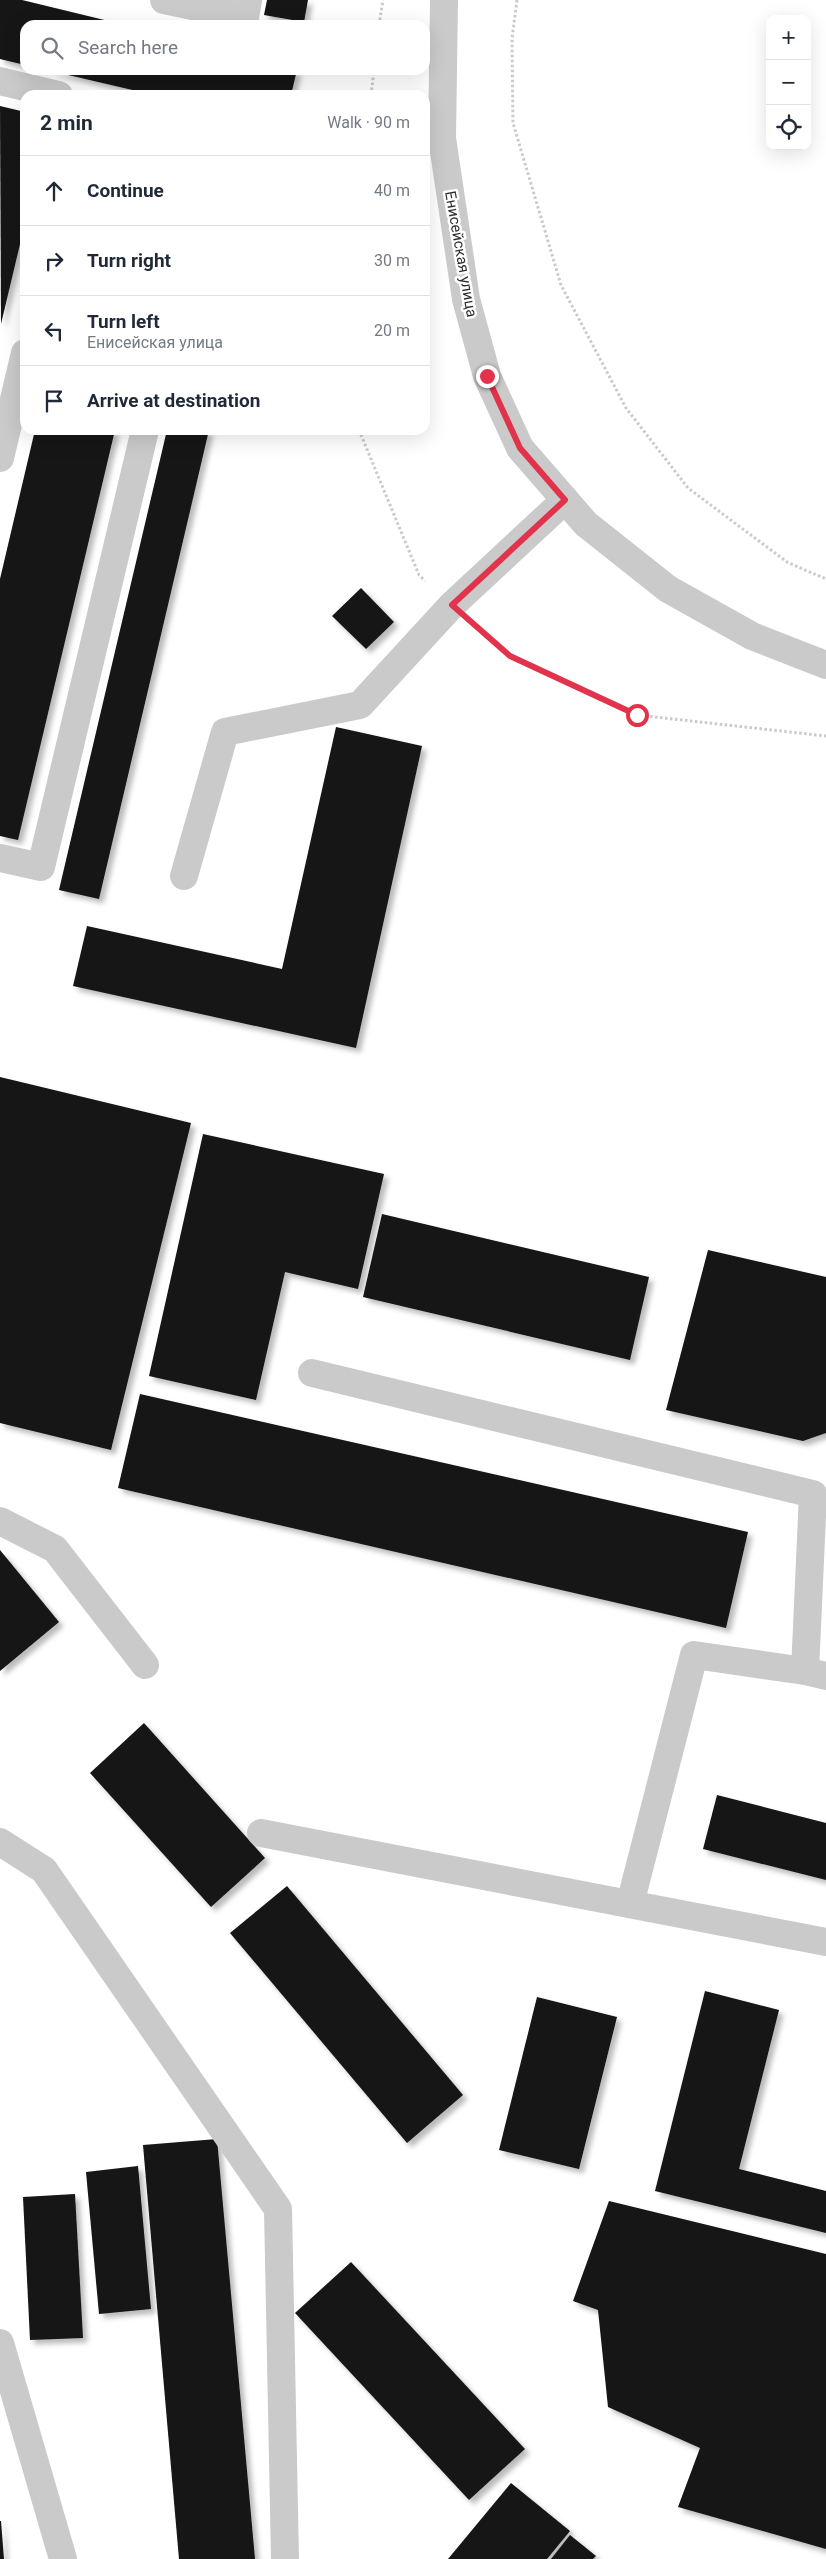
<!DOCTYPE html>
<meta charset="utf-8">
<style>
body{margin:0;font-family:Roboto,sans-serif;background:#f2f2f3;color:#1f2937}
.controls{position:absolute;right:15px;top:15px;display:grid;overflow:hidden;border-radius:10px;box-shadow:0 5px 20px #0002}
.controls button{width:45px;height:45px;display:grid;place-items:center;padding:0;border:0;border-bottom:1px solid #e0e1e3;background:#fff;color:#1f2937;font:25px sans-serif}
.stop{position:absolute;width:15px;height:15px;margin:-11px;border:4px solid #e1334c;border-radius:50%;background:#fff}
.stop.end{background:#e1334c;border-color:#fff;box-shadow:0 1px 5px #0008}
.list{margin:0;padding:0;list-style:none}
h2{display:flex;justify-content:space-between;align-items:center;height:65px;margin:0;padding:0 20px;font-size:21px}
h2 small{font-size:16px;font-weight:400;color:#747a83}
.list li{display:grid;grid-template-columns:32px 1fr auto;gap:15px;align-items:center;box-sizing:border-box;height:70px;padding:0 20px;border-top:1px solid #e0e1e3}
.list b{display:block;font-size:19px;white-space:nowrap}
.list p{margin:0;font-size:16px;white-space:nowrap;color:#747a83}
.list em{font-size:16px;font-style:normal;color:#747a83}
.icon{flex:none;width:28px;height:28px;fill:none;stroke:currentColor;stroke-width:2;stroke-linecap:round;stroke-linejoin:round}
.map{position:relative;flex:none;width:826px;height:2559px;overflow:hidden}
.search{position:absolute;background:#fff;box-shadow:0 5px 20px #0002;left:20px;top:20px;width:410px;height:55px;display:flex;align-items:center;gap:12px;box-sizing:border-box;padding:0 18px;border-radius:15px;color:#747a83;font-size:19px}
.panel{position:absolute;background:#fff;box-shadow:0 5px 20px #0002;left:20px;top:90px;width:410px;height:345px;border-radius:15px}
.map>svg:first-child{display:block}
.building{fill:#141414;filter:url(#shadow)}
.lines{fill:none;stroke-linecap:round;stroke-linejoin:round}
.path{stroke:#cacaca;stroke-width:3;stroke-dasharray:2.5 2.5;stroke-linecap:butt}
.minor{stroke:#cacaca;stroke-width:28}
.route{stroke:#e1334c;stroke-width:6}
.labels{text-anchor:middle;stroke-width:5;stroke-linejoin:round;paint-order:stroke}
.street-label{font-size:15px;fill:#2d2d2d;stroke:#fff}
</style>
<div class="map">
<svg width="826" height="2559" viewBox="0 0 826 2559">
<defs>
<filter id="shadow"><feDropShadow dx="4.5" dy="4.5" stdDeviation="2.5" flood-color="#0004"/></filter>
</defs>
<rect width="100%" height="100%" fill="#fff"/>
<g class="building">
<polygon points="0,0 22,0 125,25 25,25 25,65 0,59"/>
<polygon points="267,0 308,0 304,22 264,15"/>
<polygon points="297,70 291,95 154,95 51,71"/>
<polygon points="0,106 25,112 25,223 1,324"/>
<polygon points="35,430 115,430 18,840 0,836 0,579"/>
<polygon points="167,430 209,430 99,899 59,890"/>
<polygon points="361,588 394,622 366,649 332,616"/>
<polygon points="336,727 422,746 356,1048 73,986 87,926 282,969"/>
<polygon points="0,1077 191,1123 111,1450 0,1423"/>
<polygon points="203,1134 384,1174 358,1289 285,1272 256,1400 149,1376"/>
<polygon points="382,1214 649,1277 630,1360 363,1297"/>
<polygon points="708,1250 826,1277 826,1433 803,1441 666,1410"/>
<polygon points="140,1394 748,1532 726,1628 118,1488"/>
<polygon points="0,1550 59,1622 0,1671"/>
<polygon points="144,1723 265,1858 211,1907 90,1773"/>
<polygon points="717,1795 826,1823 826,1880 703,1849"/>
<polygon points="287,1886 463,2095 407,2143 230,1933"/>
<polygon points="705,1991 779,2010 739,2169 826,2191 826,2233 655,2191"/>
<polygon points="537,1997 617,2017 579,2169 499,2150"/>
<polygon points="217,2139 255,2559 179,2559 143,2145"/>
<polygon points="138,2166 151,2309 99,2314 86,2172"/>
<polygon points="75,2194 83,2338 30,2340 23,2197"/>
<polygon points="609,2201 826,2254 826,2549 678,2507 700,2448 608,2407 598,2310 573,2301"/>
<polygon points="351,2262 525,2449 469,2500 295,2313"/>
<polygon points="511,2483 570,2531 547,2559 448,2559"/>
<polygon points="0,2521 1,2521 4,2559 0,2559"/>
<polygon points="570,2535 596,2556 593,2559 551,2559"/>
</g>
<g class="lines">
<g class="path">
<polyline points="517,0 512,39 513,123 561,285 626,408 688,488 787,562 826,579"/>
<polyline points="379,25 383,0"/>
<polyline points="371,95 374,70"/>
<polyline points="359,430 419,575 425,581"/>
<polyline points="479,628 510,656 637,715 826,736"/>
</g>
<g class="minor">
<polyline points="164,0 245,17 248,0"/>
<polyline points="444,0 442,138 466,299 487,376 520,448 586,524 668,589 752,636 826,665"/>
<polyline points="0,81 59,95"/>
<polyline points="0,458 25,353"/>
<polyline points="0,858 41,867 145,430"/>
<polyline points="184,876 225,732 360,705 452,605 565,500"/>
<polyline points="312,1373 813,1494 805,1671 826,1676"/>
<polyline points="0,1521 55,1549 145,1665"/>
<polyline points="261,1833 826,1942"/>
<polyline points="0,1842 44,1870 278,2209 285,2559"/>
<polyline points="630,1904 694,1655 805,1671"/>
<polyline points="0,2343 63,2559"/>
</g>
</g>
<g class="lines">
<polyline class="route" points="487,376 520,448 565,500 452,605 510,656 637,715"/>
</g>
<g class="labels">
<g class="street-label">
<text transform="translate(461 254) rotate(80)" y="5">Енисейская улица</text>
</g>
</g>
</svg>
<div class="controls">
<button>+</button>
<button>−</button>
<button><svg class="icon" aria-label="locate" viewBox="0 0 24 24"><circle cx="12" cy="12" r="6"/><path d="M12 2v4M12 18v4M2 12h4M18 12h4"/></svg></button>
</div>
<div class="stop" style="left:637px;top:715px"></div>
<div class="stop end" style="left:487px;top:376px"></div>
<div class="search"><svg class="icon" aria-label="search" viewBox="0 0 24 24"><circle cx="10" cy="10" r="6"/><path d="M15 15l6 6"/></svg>Search here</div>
<section class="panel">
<h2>2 min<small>Walk · 90 m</small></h2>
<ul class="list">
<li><svg class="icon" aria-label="ahead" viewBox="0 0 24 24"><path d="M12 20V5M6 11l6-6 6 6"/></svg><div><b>Continue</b></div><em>40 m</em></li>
<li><svg class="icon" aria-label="right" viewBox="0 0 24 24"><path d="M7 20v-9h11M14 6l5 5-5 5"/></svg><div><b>Turn right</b></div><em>30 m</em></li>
<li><svg class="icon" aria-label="left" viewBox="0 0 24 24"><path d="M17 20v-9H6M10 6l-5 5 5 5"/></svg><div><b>Turn left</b><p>Енисейская улица</p></div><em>20 m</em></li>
<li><svg class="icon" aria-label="arrive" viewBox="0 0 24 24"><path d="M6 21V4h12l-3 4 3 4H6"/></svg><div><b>Arrive at destination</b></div></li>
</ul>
</section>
</div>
